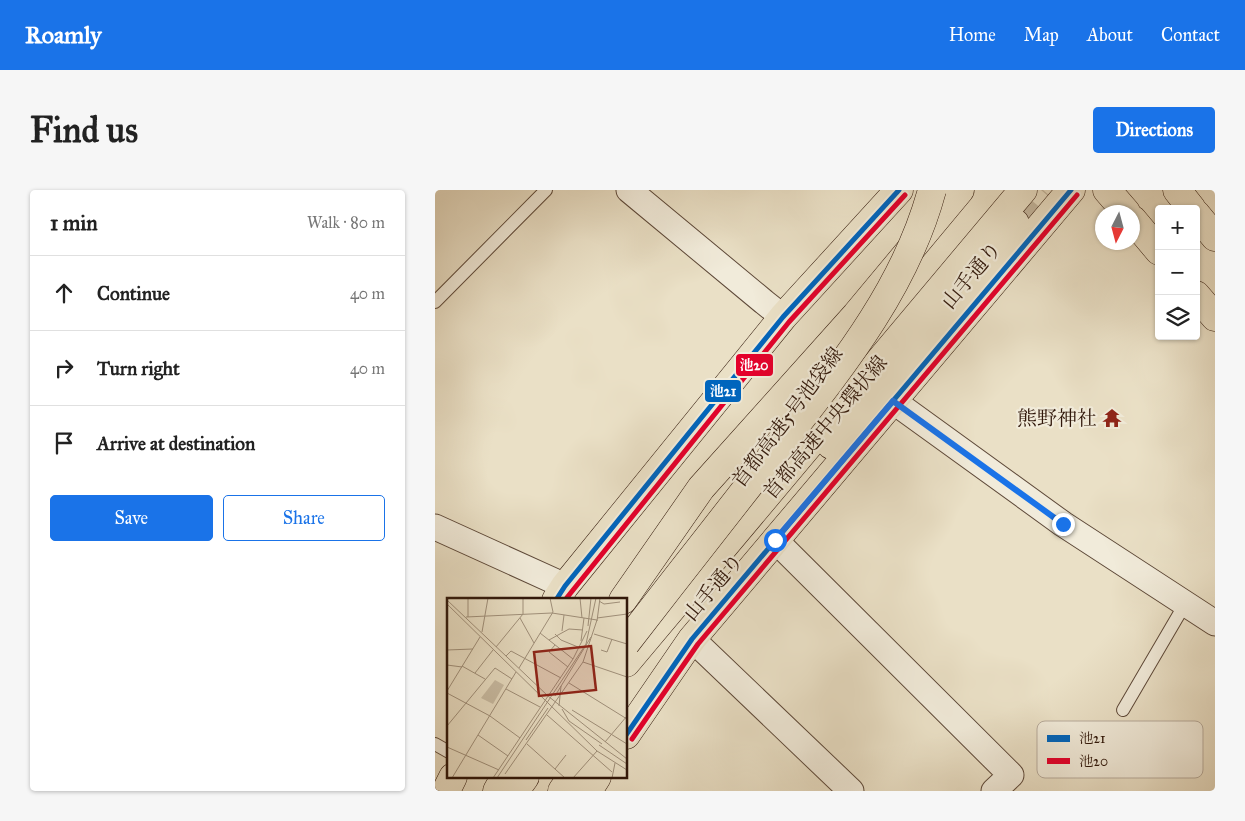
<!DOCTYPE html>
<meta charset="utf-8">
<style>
body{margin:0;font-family:"IM FELL Great Primer","Noto Serif JP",serif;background:#f6f6f6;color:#222}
.controls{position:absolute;right:15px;top:15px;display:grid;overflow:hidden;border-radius:5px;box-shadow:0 1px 4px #0004}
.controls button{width:45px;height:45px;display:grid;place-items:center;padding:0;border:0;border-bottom:1px solid #e0e0e0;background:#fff;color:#222;font:25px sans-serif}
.compass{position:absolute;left:660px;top:15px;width:45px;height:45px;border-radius:50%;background:#fff;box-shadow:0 1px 4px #0004;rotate:186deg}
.stop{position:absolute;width:15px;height:15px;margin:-11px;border:4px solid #1a73e8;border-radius:50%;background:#fff}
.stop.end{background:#1a73e8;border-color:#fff;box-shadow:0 1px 5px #0008}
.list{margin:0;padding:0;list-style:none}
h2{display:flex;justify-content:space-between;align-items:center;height:65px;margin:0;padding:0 20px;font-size:21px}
h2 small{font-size:16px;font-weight:400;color:#767676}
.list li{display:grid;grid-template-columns:32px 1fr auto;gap:15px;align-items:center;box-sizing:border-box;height:75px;padding:0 20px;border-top:1px solid #e0e0e0}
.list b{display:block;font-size:19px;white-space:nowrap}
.list em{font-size:16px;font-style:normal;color:#767676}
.actions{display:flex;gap:10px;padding:15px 20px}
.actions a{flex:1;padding:11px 0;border:1px solid #1a73e8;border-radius:5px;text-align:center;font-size:18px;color:#1a73e8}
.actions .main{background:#1a73e8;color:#fff}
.icon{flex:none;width:28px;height:28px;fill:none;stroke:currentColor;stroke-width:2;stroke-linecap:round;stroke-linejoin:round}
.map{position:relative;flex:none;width:780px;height:601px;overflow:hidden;border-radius:5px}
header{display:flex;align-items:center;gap:30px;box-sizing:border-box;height:70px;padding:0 25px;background:#1a73e8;color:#fff}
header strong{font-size:24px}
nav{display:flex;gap:28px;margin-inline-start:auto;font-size:18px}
.intro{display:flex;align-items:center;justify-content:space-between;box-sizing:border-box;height:120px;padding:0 30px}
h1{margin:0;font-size:35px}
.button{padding:12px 22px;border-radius:5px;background:#1a73e8;color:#fff;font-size:18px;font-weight:700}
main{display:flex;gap:30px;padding:0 30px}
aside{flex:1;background:#fff;border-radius:5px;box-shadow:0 1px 4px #0004}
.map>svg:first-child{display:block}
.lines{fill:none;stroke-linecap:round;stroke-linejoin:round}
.primary-tunnel{stroke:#c5b8a0;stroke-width:28;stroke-dasharray:28 14;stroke-linecap:butt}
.service-casing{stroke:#5e4939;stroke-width:14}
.minor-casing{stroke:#5e4939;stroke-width:27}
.primary-casing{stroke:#30170a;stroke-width:29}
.trunk-casing{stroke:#30170a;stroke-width:29}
.motorway-casing{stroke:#30170a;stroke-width:29}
.service{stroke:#f1ebda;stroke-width:12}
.minor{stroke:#f1ebda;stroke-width:25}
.primary{stroke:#eae0c6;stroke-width:28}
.trunk{stroke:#eae0c6;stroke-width:28}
.motorway{stroke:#eae0c6;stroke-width:28}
.motorway-bridge-casing{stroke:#30170a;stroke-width:29;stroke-linecap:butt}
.motorway-bridge{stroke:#eae0c6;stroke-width:28}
.bus-1-casing{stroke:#f1ebda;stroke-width:9}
.bus-2-casing{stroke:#f1ebda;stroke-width:9}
.bus-1{stroke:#0065bd;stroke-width:5}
.bus-2{stroke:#e4002b;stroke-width:5}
.route{stroke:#1a73e8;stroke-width:6}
.labels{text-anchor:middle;stroke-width:4.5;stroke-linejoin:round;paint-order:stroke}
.street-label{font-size:20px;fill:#30170a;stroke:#f1ebda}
.poi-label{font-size:20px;fill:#30170a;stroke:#f1ebda;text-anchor:end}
.inset-road{fill:none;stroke:#a0907b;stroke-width:1}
.view{fill:#8f2418;fill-opacity:0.15;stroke:#8f2418;stroke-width:2.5}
.inset-edge{fill:none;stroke:#30170a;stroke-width:2.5}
.key{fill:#f1ebda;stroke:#b7ab9c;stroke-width:1}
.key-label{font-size:14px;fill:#30170a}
.line-badge{stroke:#f1ebda;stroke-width:2}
.badge-label{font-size:14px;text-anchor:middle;font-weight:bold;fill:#fff}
</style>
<header>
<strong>Roamly</strong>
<nav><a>Home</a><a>Map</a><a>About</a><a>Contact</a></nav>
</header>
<div class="intro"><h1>Find us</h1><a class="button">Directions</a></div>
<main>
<aside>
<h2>1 min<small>Walk · 80 m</small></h2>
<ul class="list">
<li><svg class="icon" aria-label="ahead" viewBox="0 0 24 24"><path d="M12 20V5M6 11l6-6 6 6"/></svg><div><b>Continue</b></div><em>40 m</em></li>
<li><svg class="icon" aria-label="right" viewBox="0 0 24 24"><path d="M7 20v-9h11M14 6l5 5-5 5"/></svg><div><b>Turn right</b></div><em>40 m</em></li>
<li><svg class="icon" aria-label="arrive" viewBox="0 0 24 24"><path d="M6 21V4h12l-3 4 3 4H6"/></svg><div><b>Arrive at destination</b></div></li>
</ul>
<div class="actions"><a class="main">Save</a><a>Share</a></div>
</aside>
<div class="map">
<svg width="780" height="601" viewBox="0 0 780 601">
<rect width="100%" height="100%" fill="#eae0c6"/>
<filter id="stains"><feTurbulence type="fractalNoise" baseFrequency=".004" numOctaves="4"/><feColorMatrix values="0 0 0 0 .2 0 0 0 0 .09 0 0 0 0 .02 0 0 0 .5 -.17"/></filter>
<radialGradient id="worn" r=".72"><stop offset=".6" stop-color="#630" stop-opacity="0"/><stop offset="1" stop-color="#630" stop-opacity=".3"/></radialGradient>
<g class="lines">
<polyline class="primary-tunnel" points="580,33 608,0"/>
<g class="service-casing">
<g id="service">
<polyline points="0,112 111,0"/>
<polyline points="688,520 750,414"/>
<polyline points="0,554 14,562"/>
</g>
</g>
<g class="minor-casing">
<g id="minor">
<polyline points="194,0 329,112 348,127"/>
<polyline points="458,211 628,334 780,433"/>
<polyline points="0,337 130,396"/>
<polyline points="340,350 576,585 559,601"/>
<polyline points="257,449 416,601"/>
</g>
</g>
<g class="primary-casing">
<g id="primary">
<polyline points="396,255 580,33"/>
<polyline points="121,410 130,396 348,127 464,0"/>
<polyline points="188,410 266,298 421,125 525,0"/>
<polyline points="191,545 257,449 636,0"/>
<polyline points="11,601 18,587"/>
<polyline points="62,601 70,587"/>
<polyline points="127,601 137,587"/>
<polyline points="153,601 162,587"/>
</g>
</g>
<g class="trunk-casing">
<g id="trunk">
<polyline points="672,0 691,22"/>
<polyline points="742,0 757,19"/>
<polyline points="761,24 780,47"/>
<polyline points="698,30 724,61"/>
<polyline points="761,105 780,127"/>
</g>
</g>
<g class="motorway-casing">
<g id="motorway">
<polyline points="191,473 588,0"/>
<polyline points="80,601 90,587"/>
</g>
</g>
<use href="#service" class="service"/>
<use href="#minor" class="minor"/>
<use href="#primary" class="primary"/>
<use href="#trunk" class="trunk"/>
<use href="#motorway" class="motorway"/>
<g class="motorway-bridge-casing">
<path id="motorway-bridge" d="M191,453C238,392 286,331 333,271C398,187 469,104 497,0"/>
</g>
<use href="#motorway-bridge" class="motorway-bridge"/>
<g class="bus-1-casing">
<g id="bus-1">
<polyline points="121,410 130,396 348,127 464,0"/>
<polyline points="191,545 257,449 636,0"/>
</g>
</g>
<g class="bus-2-casing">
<g id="bus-2">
<polyline points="130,410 354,132 470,5"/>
<polyline points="197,549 263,454 642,5"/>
</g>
</g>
<use href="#bus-1" class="bus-1"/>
<use href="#bus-2" class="bus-2"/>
</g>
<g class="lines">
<polyline class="route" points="340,350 458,211 628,334"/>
</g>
<defs>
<g id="temple-bare" transform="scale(1.5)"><path d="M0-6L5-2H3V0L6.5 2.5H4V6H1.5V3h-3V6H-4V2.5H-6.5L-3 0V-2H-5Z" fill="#8f2418" stroke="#f1ebda" stroke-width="2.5" paint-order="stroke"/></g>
</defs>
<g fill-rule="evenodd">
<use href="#temple-bare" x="677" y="228"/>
</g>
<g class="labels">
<g class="street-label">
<text transform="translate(536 85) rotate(-50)" y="7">山手通り</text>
<text transform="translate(352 227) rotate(-53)" y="7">首都高速5号池袋線</text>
<text transform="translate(390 237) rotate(-50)" y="7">首都高速中央環状線</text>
<text transform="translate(278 397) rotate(-50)" y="7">山手通り</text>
</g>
<g class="poi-label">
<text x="662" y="235">熊野神社</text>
</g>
</g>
<g transform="translate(12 408)">
<rect width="180" height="180" fill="#eae0c6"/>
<path d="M48,82L57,87L46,106L34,100Z" fill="#cabea6"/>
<path class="inset-road" d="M133,0L135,20M0,2L101,98L180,161M152,3L157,6L173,4M0,6L150,153L180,172M19,19L105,15L150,22M21,19V0M73,20L87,45M150,20L180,16M150,23L153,0M141,28L144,0M115,33L117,17M35,34L41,0M93,35L126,61M108,36L114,42L131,49M147,36L180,46M102,42L122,31L136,32M134,43L137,20M108,47L102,54L121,69M49,49L76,16V0M0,52L26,51M154,52L160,54L165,41M59,58L64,53L114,80M136,64L180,79M0,67L15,69M15,68L38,81M72,70L106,14L103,0M28,75L46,52M122,85L180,121M59,91L93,109M0,93L33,39M0,95L43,118L73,140M108,98L144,39M112,108L114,88M115,111L122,123L155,146M125,112L180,146M100,117L165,174M0,128L48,70L65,81M31,137L61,158M79,142L101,110M158,144L180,118M80,146L118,180M152,147L180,166M0,149L52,172M108,171L119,157M58,176L136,64L150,22M5,180L69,74M46,180L126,61L140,33M50,180L139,46L149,0M126,180L150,153M165,180L168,165"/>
<path class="view" d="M144,48L149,92L92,98L87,54Z"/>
<rect width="180" height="180" class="inset-edge"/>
</g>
<rect x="602" y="531" width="166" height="57" rx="8" class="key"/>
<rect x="612" y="545" width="23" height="7" fill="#0065bd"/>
<rect x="612" y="568" width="23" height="6" fill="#e4002b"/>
<g class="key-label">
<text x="644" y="553">池21</text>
<text x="644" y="576">池20</text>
</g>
<g class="line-badge">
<rect x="300" y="163" width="39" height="24" rx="5" fill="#e4002b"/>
<rect x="269" y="189" width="38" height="24" rx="5" fill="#0065bd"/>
</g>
<g class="badge-label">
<text x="319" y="180">池20</text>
<text x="288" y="206">池21</text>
</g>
<rect width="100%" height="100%" filter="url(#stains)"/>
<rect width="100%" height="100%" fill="url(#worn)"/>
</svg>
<div class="controls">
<button>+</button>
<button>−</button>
<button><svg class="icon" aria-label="layers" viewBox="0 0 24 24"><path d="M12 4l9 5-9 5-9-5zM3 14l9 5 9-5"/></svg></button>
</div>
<svg class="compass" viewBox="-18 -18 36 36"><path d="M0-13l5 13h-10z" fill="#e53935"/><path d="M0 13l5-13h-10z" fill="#767676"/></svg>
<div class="stop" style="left:340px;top:350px"></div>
<div class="stop end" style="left:628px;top:334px"></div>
</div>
</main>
